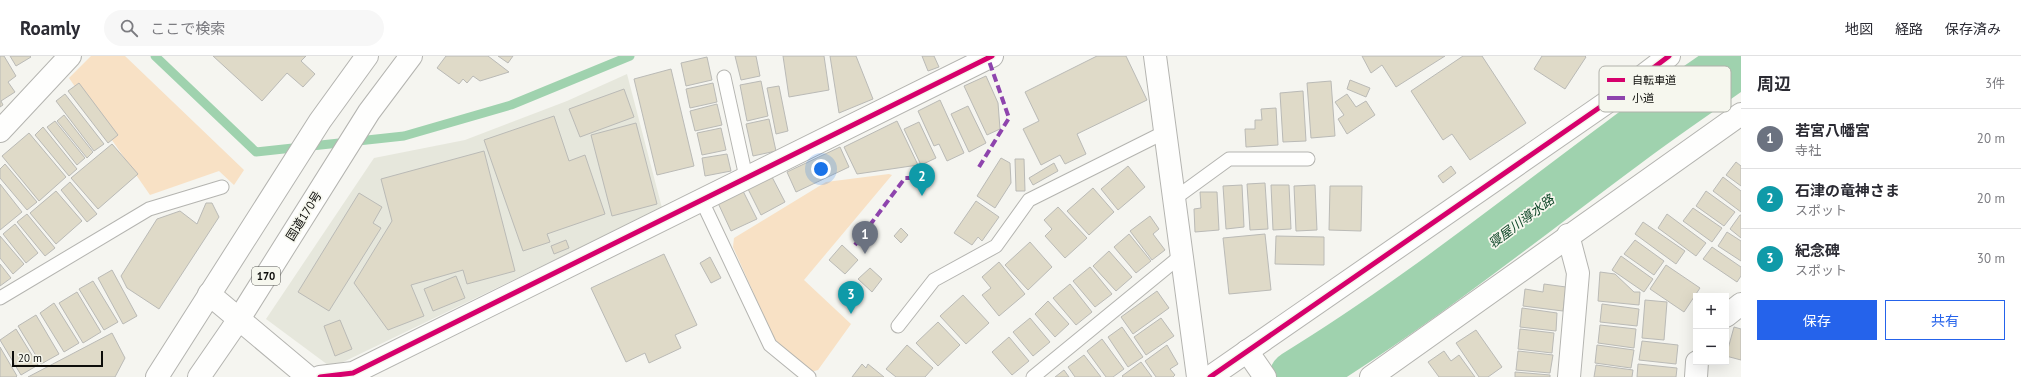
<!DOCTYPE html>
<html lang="ja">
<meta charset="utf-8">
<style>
body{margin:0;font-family:"PT Sans","Noto Sans JP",sans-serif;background:#f7f7f7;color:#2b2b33}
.controls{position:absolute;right:12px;bottom:12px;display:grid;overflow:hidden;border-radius:0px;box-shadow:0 4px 16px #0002}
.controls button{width:36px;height:36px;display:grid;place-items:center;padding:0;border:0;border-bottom:1px solid #e1e1e2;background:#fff;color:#2b2b33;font:20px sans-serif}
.scale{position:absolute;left:12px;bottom:10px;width:91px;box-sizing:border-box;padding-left:4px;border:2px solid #0d0d0a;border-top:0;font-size:11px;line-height:14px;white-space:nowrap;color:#0d0d0a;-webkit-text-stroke:3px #f6f7ee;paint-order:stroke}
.you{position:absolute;left:821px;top:113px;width:14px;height:14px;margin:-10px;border:3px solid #fff;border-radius:50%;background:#1a73e8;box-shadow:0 0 0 6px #1a73e833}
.badge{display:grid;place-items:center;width:26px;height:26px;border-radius:50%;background:#2563eb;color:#fff;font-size:13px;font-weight:700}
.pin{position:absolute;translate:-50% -33px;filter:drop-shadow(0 1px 2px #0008)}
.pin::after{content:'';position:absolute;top:21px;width:14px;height:12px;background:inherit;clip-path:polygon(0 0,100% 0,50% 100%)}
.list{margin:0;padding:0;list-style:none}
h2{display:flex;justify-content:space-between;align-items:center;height:52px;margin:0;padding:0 16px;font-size:17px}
h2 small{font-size:13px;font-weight:400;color:#7c7c81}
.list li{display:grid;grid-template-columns:26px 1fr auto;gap:12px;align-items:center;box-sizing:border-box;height:60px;padding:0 16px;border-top:1px solid #e1e1e2}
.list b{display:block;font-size:15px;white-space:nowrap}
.list p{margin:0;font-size:13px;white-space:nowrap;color:#7c7c81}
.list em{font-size:13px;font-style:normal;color:#7c7c81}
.actions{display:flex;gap:8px;padding:12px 16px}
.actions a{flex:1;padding:9px 0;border:1px solid #2563eb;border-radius:0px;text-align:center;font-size:14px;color:#2563eb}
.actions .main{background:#2563eb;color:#fff}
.icon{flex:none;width:22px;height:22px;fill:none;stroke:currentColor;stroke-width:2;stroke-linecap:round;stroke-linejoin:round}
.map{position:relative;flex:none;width:1741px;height:321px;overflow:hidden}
header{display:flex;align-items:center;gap:24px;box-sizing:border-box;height:56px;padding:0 20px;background:#fff;border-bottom:1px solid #e1e1e2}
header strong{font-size:19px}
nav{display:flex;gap:22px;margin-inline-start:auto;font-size:14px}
.search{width:280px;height:36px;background:#f7f7f7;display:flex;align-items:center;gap:10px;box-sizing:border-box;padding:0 14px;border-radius:22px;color:#7c7c81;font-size:15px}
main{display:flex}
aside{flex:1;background:#fff}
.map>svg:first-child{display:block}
.built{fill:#e6e7dc}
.green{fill:#f8e1c5}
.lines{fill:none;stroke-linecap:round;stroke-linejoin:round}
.stream{stroke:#9fd2ae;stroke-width:9}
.river{stroke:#9fd2ae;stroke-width:54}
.building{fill:#dfdac8;stroke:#babab6}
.lane-casing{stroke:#b4b4b0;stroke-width:15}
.street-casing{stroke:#b4b4b0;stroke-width:24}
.highway-casing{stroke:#b4b4b0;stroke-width:24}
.lane{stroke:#fefefd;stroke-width:13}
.street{stroke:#fefefd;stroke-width:22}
.highway{stroke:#fefefd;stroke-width:22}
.quiet{stroke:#8e44ad;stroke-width:4;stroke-dasharray:8 4;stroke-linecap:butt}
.cycleway-casing{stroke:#f6f7ee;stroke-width:8}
.cycleway{stroke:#d6006c;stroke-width:5}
.labels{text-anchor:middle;stroke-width:3.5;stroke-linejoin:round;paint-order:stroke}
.shield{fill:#f6f7ee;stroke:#53534e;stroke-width:1}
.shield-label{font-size:11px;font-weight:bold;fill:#0d0d0a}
.street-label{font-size:12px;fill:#0d0d0a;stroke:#f6f7ee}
.water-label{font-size:13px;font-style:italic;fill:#0e4627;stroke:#f6f7ee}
.key{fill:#f6f7ee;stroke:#b0b1aa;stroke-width:1}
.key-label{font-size:11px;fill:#0d0d0a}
</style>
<header>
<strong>Roamly</strong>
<div class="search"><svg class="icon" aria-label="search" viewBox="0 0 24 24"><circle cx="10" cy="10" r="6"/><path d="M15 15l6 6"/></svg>ここで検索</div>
<nav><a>地図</a><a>経路</a><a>保存済み</a></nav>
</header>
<main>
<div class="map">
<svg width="1741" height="321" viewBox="0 0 1741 321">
<rect width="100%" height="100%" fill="#f5f5f0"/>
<polygon class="built" points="627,18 662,152 337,309 328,309 266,263 374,102 465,84 567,45"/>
<g class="green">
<polygon points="91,0 125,0 244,114 234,129 219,115 150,139 69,22"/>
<polygon points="889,118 892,119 804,224 851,268 818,314 811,316 775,285 733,191 734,182 826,126"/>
</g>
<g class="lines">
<polyline class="stream" points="155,0 256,96 404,80 511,49 630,0"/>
<path class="river" d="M1296,321C1411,251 1515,167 1623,87C1661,58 1702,31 1741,3"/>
</g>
<g class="building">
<polygon points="0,0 4,0 16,20 8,26 15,36 1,45 3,49 0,51"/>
<polygon points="10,0 30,0 31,1 16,10"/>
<polygon points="213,0 306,0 301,5 315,18 303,31 287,17 262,45"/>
<polygon points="446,0 488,0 509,16 480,25 473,20 467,27 463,23 459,28 437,12"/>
<polygon points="498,0 513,0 508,7"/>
<polygon points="735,0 756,0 760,20 741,24"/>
<polygon points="783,0 824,0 829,34 789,41"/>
<polygon points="830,0 856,0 873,43 839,57"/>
<polygon points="922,0 934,0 939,11 928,15"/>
<polygon points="1097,0 1126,0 1147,44 1077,78 1086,98 1065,108 1060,99 1041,109 1023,73 1039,65 1025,36"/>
<polygon points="1362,0 1445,0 1396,31 1382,9 1371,17"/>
<polygon points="1463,0 1482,0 1526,67 1470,104 1452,78 1443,84 1411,35"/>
<polygon points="1542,0 1585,0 1586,1 1565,33 1534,13"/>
<polygon points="707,1 712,24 686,30 681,7"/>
<polygon points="671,13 694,110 657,119 634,23"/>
<polygon points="986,20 998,47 1000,73 987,79 964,30"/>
<polygon points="1350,24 1370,32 1366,41 1347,33"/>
<polygon points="761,25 768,60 747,65 740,29"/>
<polygon points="1331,25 1335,80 1311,82 1307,27"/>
<polygon points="79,27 118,79 108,87 68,35"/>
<polygon points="713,27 717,46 690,52 686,33"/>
<polygon points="779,30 788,75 776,78 767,32"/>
<polygon points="624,33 634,61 580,81 569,53"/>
<polygon points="1303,35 1306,85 1283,86 1280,37"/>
<polygon points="65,38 104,88 94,95 56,45"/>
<polygon points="1347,38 1356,51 1366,45 1375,59 1347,78 1338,63 1344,59 1335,46"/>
<polygon points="940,44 964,97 947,105 939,88 934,90 918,55"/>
<polygon points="717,48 722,69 695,75 690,55"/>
<polygon points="968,50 986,87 969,96 951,58"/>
<polygon points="1276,52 1278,89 1246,91 1245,73 1255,73 1255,64 1262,64 1261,53"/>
<polygon points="64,59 93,96 87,102 57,65"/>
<polygon points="554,60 569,105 585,99 605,158 547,178 550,186 523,195 484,84"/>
<polygon points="769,63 776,95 753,100 746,68"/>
<polygon points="55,65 85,102 77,109 47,71"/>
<polygon points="897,65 918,109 857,118 844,91"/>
<polygon points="919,66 936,102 921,109 904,73"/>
<polygon points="636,67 657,148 612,160 591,79"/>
<polygon points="43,71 77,113 69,120 35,79"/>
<polygon points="721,72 726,94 702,99 697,77"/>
<polygon points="29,77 66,121 39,145 2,100"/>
<polygon points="112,88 138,118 98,153 71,122"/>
<polygon points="840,91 849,111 796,136 787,116"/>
<polygon points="484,95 515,215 467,228 463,214 411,229 424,260 388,274 354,227 392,165 381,123"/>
<polygon points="727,98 731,115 705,120 702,102"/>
<polygon points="1001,102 1010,107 1011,127 995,152 977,140"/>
<polygon points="1015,103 1024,103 1025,135 1016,135"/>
<polygon points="1736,106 1741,110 1741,130 1726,119"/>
<polygon points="1054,107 1058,115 1033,129 1029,122"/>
<polygon points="5,108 37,146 27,154 0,122 0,113"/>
<polygon points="1128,110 1145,131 1118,154 1101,133"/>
<polygon points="1451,110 1456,117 1443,127 1438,120"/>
<polygon points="772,121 785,146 761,159 748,133"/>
<polygon points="1723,121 1741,135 1741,156 1713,135"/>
<polygon points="70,126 97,158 87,166 61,134"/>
<polygon points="1265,127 1268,173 1250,174 1247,128"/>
<polygon points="0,128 22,156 0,174"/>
<polygon points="1242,129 1244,171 1226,173 1223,130"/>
<polygon points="1271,129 1289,129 1291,173 1273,174"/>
<polygon points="1315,129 1317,174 1296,175 1294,130"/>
<polygon points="1330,130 1362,130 1361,175 1329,174"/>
<polygon points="1093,132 1114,156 1089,179 1067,155"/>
<polygon points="56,135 82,165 56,188 30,157"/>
<polygon points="743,135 757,163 731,175 718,147"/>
<polygon points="1706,135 1735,156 1724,170 1696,150"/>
<polygon points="1200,136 1217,136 1219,174 1195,176 1194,153 1201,152"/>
<polygon points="359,137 382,151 373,167 381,172 329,255 298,236"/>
<polygon points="976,145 999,161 982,185 978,181 972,189 954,177"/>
<polygon points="206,147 212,147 219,161 159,253 127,232 121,220 157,163 180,155 197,168"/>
<polygon points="1058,151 1087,182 1065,202 1045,180 1052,173 1044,164"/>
<polygon points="1693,152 1722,172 1712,186 1683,165"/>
<polygon points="27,158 55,192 45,200 17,166"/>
<polygon points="1667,158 1706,187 1696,200 1658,172"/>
<polygon points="1740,159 1741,159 1741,182 1730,173"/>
<polygon points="1150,160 1159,173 1153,178 1165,194 1152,204 1130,175"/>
<polygon points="1643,166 1685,195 1676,208 1635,178"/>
<polygon points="15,168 38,197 26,207 3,178"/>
<polygon points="901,172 908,179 901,187 894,180"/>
<polygon points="1727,176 1741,185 1741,205 1718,190"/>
<polygon points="1129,178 1151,205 1136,217 1114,191"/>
<polygon points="1265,178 1271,234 1229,238 1223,182"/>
<polygon points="0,180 24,208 13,218 0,202"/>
<polygon points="1276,180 1324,181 1324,209 1275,208"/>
<polygon points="566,184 569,192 554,198 551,190"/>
<polygon points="1635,184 1664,205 1654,219 1624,198"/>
<polygon points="1030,186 1052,211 1028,234 1005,209"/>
<polygon points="842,189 858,204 845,218 829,204"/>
<polygon points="1712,191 1741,211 1741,220 1737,226 1703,203"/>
<polygon points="1109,195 1132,221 1116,235 1093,210"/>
<polygon points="664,198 697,269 675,279 681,292 649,307 645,297 626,306 591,232"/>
<polygon points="1621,200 1653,223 1644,236 1612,214"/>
<polygon points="710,201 721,222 711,227 700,207"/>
<polygon points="999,206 1025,238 999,260 982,239 991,232 982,221"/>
<polygon points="0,208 11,222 0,230"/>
<polygon points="1666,209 1700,232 1684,256 1650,233"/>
<polygon points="1090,211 1112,238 1095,251 1073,225"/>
<polygon points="870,212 882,223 872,236 858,223"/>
<polygon points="112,214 137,260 123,268 98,222"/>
<polygon points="1600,216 1615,218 1634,236 1640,236 1639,249 1598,245"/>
<polygon points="456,220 465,242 433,255 424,233"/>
<polygon points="93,225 118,266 104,274 79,233"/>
<polygon points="1070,228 1092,256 1076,269 1053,242"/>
<polygon points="1544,228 1566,231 1563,255 1523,250 1525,233 1543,236"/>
<polygon points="1157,235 1169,252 1133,278 1121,261"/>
<polygon points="77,236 101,276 83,287 59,247"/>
<polygon points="963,239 989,267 966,288 940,260"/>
<polygon points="1645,244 1667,246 1664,284 1642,282"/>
<polygon points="1048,245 1069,268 1055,281 1035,258"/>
<polygon points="54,247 79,287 64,296 40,257"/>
<polygon points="1602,248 1639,253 1637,270 1600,266"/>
<polygon points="1522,252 1557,257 1556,275 1520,271"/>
<polygon points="36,259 59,298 41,308 18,270"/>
<polygon points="1030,262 1050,286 1033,300 1013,276"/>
<polygon points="1161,262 1174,280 1146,299 1134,281"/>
<polygon points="340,264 352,293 335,300 324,270"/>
<polygon points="938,266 960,289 938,310 916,287"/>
<polygon points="1600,269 1636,273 1634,292 1598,287"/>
<polygon points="1122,271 1143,301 1128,311 1108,281"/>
<polygon points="1734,271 1741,273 1741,304 1726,300"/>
<polygon points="16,273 38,309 21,319 0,284"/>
<polygon points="1520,273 1554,277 1552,297 1518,293"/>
<polygon points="1476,274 1502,311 1488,321 1479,321 1456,287"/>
<polygon points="112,277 125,302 115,321 28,321"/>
<polygon points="1009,281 1029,305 1012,319 992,296"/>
<polygon points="1102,283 1124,313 1113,321 1106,321 1087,295"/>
<polygon points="1642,285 1678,289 1676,308 1639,304"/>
<polygon points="907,289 933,312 925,321 896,321 886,313"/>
<polygon points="1167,289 1178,308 1170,313 1175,319 1173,321 1156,321 1145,305"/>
<polygon points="1597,289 1634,294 1631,312 1595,307"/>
<polygon points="0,291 17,320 16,321 0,321"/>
<polygon points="1444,295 1451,305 1459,299 1475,321 1439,321 1428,306"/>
<polygon points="1518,295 1553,299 1550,317 1516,314"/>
<polygon points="1084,299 1101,321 1075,321 1068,311"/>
<polygon points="1141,306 1152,321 1123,321 1122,320"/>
<polygon points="862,308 866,312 868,308 884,321 852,321"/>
<polygon points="1638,308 1677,312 1676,321 1637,321"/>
<polygon points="1596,309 1633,314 1632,321 1594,321"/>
<polygon points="1064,314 1069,321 1055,321"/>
<polygon points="1515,316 1550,319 1550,321 1515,321"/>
</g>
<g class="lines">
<g class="lane-casing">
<g id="lane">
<polyline points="724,21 746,121"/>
<polyline points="701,143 770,289 809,321"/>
<polyline points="1174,143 1229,103 1308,103"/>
<polyline points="0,242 149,153 222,131"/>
<polyline points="898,270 934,224 996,190 1029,144 1165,76"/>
<polyline points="1033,321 1182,199"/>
</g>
</g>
<g class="street-casing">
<g id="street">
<polyline points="1155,0 1198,321"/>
<polyline points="0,75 70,0"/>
<polyline points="1568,179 1578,217 1569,321"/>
<polyline points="209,238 308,321"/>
<polyline points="1726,260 1741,248"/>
<polyline points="1247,295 1265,321"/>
<polyline points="320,321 353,317 992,0"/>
<polyline points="1210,321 1619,38 1669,0"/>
<polyline points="1371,321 1741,58"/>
<polyline points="1696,321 1697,306"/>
</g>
</g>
<g class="highway-casing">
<g id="highway">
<polyline points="157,321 320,65 367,0"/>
<polyline points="199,321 239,263 369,56 411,0"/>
</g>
</g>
<use href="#lane" class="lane"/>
<use href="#street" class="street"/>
<use href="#highway" class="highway"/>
<g class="quiet">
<polyline points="979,111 1009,62 988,2"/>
<polyline points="919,121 930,121"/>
<polyline points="855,189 905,122 912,122"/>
</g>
<g class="cycleway-casing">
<g id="cycleway">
<polyline points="320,321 353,317 992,0"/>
<polyline points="1210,321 1619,38 1669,0"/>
</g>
</g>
<use href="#cycleway" class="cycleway"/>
</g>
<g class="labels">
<rect class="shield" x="252" y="211" width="28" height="18" rx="3"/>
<g class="shield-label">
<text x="266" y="224">170</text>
</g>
<g class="street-label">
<text transform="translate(304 160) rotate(-58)" y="4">国道170号</text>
</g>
<g class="water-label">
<text transform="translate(1521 165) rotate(-37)" y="5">寝屋川導水路</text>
</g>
</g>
<rect x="1599" y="10" width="132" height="46" rx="6" class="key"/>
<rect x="1607" y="22" width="18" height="4" fill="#d6006c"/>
<rect x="1607" y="40" width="18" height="4" fill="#8e44ad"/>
<g class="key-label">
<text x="1632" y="28">自転車道</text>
<text x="1632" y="46">小道</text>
</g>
</svg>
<div class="controls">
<button>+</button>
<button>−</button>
</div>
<div class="scale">20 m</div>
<div class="you"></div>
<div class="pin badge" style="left:865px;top:198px;background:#6b7280">1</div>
<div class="pin badge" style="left:922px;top:140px;background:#0f9aa8">2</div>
<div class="pin badge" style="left:851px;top:258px;background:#0f9aa8">3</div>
</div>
<aside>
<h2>周辺<small>3件</small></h2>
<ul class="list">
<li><span class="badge" style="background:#6b7280">1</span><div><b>若宮八幡宮</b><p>寺社</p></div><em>20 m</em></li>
<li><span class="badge" style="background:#0f9aa8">2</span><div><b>石津の竜神さま</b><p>スポット</p></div><em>20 m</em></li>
<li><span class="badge" style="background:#0f9aa8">3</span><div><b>紀念碑</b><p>スポット</p></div><em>30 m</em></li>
</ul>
<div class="actions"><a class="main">保存</a><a>共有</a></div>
</aside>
</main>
